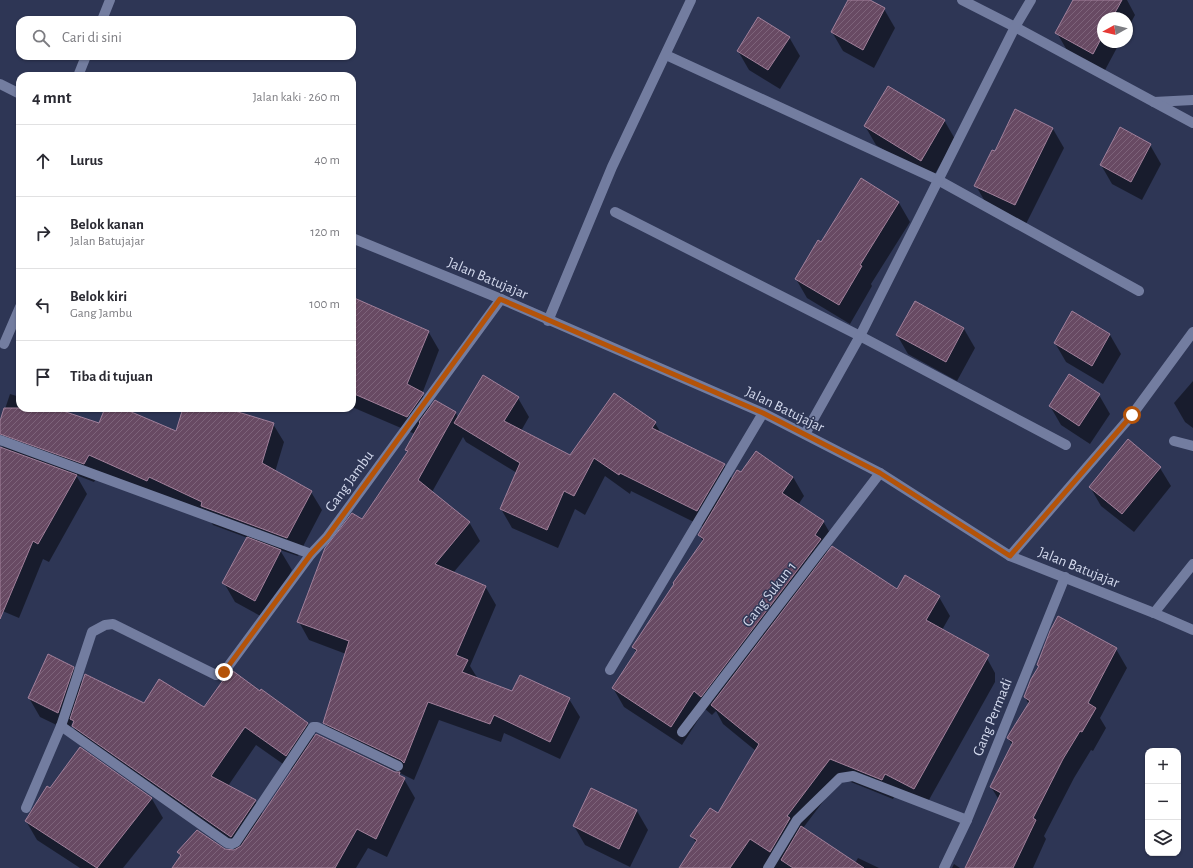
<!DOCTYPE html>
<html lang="id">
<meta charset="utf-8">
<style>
body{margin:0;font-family:"Alegreya Sans",sans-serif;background:#f2f2f3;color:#2b2b33}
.controls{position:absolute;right:12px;bottom:12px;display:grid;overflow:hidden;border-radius:8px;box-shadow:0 1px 3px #0004}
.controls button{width:36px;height:36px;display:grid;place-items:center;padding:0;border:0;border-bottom:1px solid #e1e1e2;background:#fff;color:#2b2b33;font:20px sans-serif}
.compass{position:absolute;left:1097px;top:12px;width:36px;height:36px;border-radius:50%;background:#fff;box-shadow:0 1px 3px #0004;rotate:262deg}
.stop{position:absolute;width:12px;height:12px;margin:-9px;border:3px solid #b45309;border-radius:50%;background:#fff}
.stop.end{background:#b45309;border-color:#fff;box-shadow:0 1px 4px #0008}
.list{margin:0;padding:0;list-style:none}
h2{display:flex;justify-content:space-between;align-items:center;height:52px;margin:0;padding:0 16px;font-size:17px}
h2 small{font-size:13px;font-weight:400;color:#7c7c81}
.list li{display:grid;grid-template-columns:26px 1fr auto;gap:12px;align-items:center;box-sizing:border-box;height:72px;padding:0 16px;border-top:1px solid #e1e1e2}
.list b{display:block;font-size:15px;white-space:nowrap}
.list p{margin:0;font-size:13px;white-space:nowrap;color:#7c7c81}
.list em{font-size:13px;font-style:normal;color:#7c7c81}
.icon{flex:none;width:22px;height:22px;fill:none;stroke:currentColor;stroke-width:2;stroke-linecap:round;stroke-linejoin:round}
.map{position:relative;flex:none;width:1193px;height:868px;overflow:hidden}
.search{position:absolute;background:#fff;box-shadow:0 1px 3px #0004;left:16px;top:16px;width:340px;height:44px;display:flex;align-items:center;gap:10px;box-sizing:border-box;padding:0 14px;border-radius:12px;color:#7c7c81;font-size:15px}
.panel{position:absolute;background:#fff;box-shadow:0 1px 3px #0004;left:16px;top:72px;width:340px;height:340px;border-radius:12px}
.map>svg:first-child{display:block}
.shadow{fill:#0007;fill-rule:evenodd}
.building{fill:url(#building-hatch);stroke:#a1809b}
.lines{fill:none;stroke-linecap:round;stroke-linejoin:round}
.minor{stroke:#737da0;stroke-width:10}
.route{stroke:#b45309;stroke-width:5}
.labels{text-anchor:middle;stroke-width:3;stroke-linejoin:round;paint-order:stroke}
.street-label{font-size:15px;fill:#d2d8ec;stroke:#2e3655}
</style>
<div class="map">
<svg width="1193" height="868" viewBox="0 0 1193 868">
<defs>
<pattern id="building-hatch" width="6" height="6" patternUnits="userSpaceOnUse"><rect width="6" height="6" fill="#684a63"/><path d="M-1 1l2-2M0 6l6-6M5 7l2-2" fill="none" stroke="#7d637a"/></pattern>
</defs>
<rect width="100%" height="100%" fill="#2e3655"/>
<g class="shadow">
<polygon points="849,0 868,0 884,9 895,28 874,68 843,51 832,32"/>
<polygon points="1074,0 1127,0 1135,15 1127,30 1127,18 1103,18 1103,42 1120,42 1104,72 1068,52 1057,33"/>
<polygon points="789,37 800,56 780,89 749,70 738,51"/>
<polygon points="944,120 955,139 932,179 876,145 865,126"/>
<polygon points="1053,129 1064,148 1026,224 987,205 976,186 995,153"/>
<polygon points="1150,145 1161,164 1142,200 1112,184 1101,165"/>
<polygon points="861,180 899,203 910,222 871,284 872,286 850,324 807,298 796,279 821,243"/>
<polygon points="352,298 428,331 439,350 422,394 431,408 435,401 456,413 458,418 518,398 529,417 521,431 570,457 655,423 661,433 724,465 732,479 742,474 793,477 804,496 798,505 823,521 834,540 827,551 828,553 897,590 939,597 950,616 942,630 984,653 995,673 995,682 925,807 896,793 893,799 841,778 803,828 855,863 858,858 879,868 680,868 696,843 692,836 719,815 756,751 723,724 716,711 712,715 705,709 682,745 624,707 613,688 636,652 633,647 703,541 699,535 704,527 631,491 630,494 605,476 585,515 575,509 558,548 512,528 501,509 517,473 466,442 463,437 432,492 469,522 480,541 453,573 485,586 496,605 470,666 478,679 512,692 569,699 580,717 560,759 504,733 501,742 439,720 414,780 335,741 324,723 346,654 309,640 299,622 362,520 408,453 406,450 415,434 352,407"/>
<polygon points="915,302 964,329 975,348 957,381 908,354 897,335"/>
<polygon points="1073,312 1110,335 1121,354 1103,384 1066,362 1055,343"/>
<polygon points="1193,381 1193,428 1185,422 1174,403"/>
<polygon points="10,394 20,397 20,408 51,408 99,425 106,408 120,408 177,432 184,408 241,408 239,413 273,424 284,442 275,472 311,492 322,510 298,556 280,550 292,570 266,619 235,602 224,583 248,538 213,525 209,519 99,473 94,482 76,475 87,494 49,562 43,559 19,618 0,610 0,448 4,449 0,443 0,424"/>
<polygon points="1099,395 1110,414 1090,444 1061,425 1050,406"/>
<polygon points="1160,468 1171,486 1134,532 1101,506 1090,487"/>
<polygon points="1116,649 1127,668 1100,718 1106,728 1093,751 1091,750 1074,778 1044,836 1046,839 1033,868 967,868 999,800 991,787 1012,745 1008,738 1029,705 1025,697 1039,667 1038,665"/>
<path d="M73,667L83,684L145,704L204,708L307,723L315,737L395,773H399L402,777L404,779L415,798L387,857L368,848L356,868H174L181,857L178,852L236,851L84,745L73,726L74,723L73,721L69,731L40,717L29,698ZM256,745L293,771L263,815L255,801L228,786Z"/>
<polygon points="80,749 152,799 163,818 123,868 80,868 37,840 26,821"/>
<polygon points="592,790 637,811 648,830 630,867 585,845 574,826"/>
<polygon points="954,864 960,868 952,868"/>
</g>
<g class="building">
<polygon points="848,0 870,0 885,8 863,50 831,32"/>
<polygon points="1073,0 1122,0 1112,18 1103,18 1103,35 1093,54 1055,33"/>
<polygon points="758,17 790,37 768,70 737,51"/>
<polygon points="888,86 945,120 921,161 864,126"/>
<polygon points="1015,109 1053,128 1015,205 974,186 992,150 995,151"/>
<polygon points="1120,127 1151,144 1131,182 1100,165"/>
<polygon points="861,178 899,202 860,265 862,266 839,305 795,279 818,240 821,242"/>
<polygon points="352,297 429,331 407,384 424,393 407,417 352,393"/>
<polygon points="915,301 964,328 946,362 896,335"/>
<polygon points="1072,311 1110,334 1092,366 1054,343"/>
<polygon points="1069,374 1100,394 1079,426 1049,406"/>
<polygon points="483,375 519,397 504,421 570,455 614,393 656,422 652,428 725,464 697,511 620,473 619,475 594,458 574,496 564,491 547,530 500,509 520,463 454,423"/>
<polygon points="435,400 456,412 418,480 470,522 435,564 486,586 456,655 468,660 462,672 512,691 520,675 570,698 550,742 494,715 490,724 428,702 404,763 401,760 323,723 349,641 297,622 325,548 352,513 362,519 408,451 405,450 420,423 419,422"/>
<polygon points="4,408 54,408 99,423 105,408 122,408 176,431 183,408 225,408 274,423 262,463 312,491 287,538 201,506 202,502 149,477 147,481 89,455 84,464 0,434 0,421"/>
<polygon points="1128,439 1161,467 1122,514 1089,487"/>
<polygon points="0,447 77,475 38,544 33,541 0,619"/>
<polygon points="756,451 793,477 782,493 824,521 815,535 821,539 701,697 694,691 671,727 612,688 637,650 632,647 674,584 673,583 704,539 698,535 737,470 741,472"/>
<polygon points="247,537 281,550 255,601 222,583"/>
<polygon points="832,546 897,589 905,575 940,596 926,620 989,655 914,789 885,774 882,780 830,759 787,816 790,818 770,852 750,839 730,868 679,868 697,840 690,836 710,808 718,813 759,744 711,705"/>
<polygon points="1058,616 1117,648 1088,703 1096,708 1082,732 1080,731 1063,759 1033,818 1036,820 1013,868 965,868 1001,793 990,787 1013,742 1007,738 1008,736 1030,701 1024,697 1031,679 1039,666 1037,665 1050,631"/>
<polygon points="48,654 74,667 58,713 28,698"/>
<polygon points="233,671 260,691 261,689 308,723 286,756 245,727 211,776 256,800 231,837 72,726 74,721 70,719 85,674 144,703 159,679 204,707 224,679 229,676"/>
<polygon points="316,734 395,772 400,772 399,775 405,778 376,839 357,829 335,868 172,868 181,855 177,852 197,830 225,849 234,850 241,846"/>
<polygon points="80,747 152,798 97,868 25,821 47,786 50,788"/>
<polygon points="591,788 637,810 619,849 573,826"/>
<polygon points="801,826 864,868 793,868 781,860"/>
</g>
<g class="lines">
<g class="minor">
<polyline points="962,0 1015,27 1154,102 1193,100"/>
<polyline points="102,20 110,0"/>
<polyline points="666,55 938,180 1139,291"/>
<polyline points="78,76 86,56"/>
<polyline points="0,84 20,94"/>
<polyline points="1154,102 1193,123"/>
<polyline points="615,212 860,336 1066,445"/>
<polyline points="352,238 501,299 763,413 880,473 1010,556 1154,613 1193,630"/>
<polyline points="548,321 612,167 691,0"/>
<polyline points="4,344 20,307"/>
<polyline points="805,434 860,336 1015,27 1031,0"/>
<polyline points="0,440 311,554"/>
<polyline points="1174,441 1193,446"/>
<polyline points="1010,556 1132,415 1193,332"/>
<polyline points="1154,613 1193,564"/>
<polyline points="610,670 763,413"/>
<polyline points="61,726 227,843 232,844 236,842 313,727 317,727 398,766"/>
<polyline points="682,732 880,473"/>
<polyline points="26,808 61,726 92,632 105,625 113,624 216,675 224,672 311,554 327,537 501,299"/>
<polyline points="768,868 797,820 840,778 853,776 967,820"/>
<polyline points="944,868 967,820 1065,577"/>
</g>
</g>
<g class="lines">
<polyline class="route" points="224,672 311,554 327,537 500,299 763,413 880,473 1010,556 1132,415"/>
</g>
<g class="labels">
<g class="street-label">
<text transform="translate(488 278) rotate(23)" y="5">Jalan Batujajar</text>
<text transform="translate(785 409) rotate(26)" y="5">Jalan Batujajar</text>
<text transform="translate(349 481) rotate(-54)" y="5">Gang Jambu</text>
<text transform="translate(1079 567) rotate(22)" y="5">Jalan Batujajar</text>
<text transform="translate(769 594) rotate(-52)" y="5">Gang Sukun 1</text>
<text transform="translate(992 717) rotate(-68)" y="5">Gang Permadi</text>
</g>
</g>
</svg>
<div class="controls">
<button>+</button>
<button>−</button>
<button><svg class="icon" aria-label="layers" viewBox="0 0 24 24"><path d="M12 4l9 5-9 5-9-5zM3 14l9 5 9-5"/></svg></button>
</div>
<svg class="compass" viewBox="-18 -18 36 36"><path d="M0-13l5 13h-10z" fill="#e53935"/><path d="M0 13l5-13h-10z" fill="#7c7c81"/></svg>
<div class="stop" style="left:1132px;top:415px"></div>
<div class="stop end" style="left:224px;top:672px"></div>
<div class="search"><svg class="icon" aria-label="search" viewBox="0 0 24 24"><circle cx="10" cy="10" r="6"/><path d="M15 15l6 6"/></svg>Cari di sini</div>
<section class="panel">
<h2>4 mnt<small>Jalan kaki · 260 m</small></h2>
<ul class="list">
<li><svg class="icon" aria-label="ahead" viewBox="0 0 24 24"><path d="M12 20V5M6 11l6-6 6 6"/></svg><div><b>Lurus</b></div><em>40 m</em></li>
<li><svg class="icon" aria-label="right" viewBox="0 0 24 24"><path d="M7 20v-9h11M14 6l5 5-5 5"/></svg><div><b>Belok kanan</b><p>Jalan Batujajar</p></div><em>120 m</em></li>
<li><svg class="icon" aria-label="left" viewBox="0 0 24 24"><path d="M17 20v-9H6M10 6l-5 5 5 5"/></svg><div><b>Belok kiri</b><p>Gang Jambu</p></div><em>100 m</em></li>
<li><svg class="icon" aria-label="arrive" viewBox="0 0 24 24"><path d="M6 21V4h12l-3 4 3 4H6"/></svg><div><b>Tiba di tujuan</b></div></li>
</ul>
</section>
</div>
